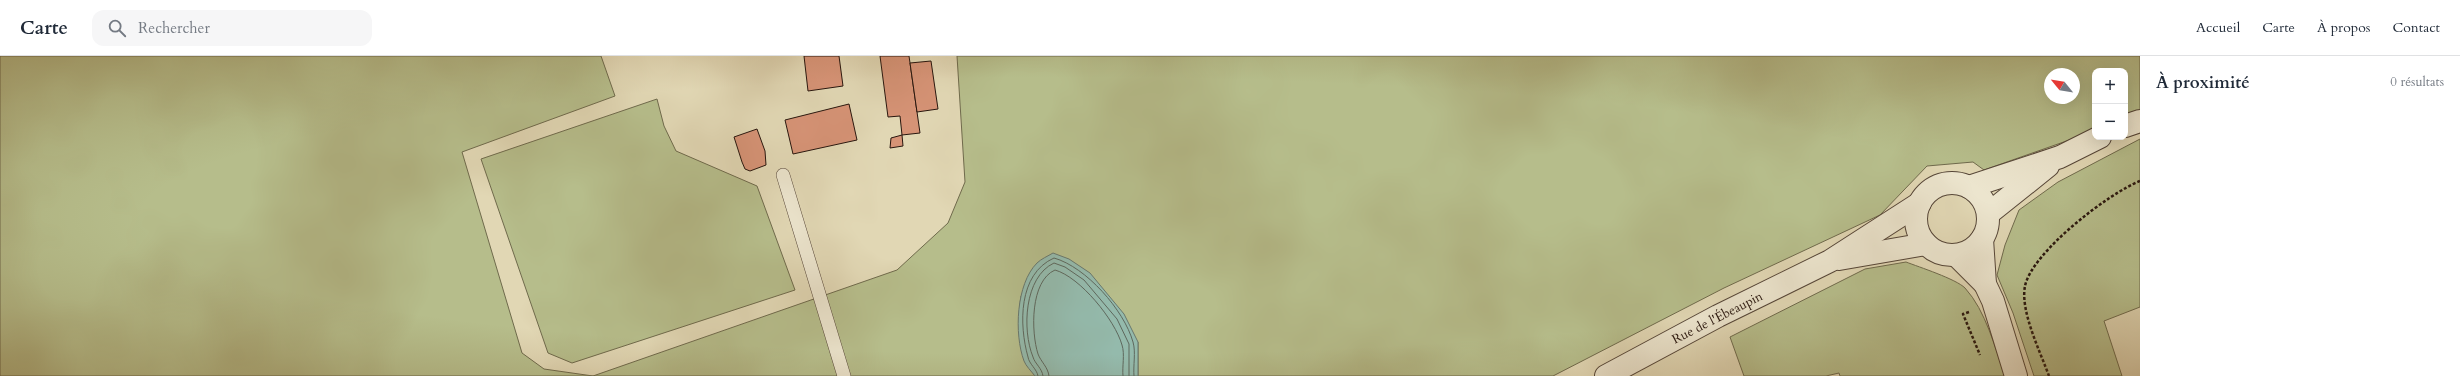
<!DOCTYPE html>
<html lang="fr">
<meta charset="utf-8">
<style>
body{margin:0;font-family:Cardo,serif;background:#f6f6f7;color:#1f2937}
.controls{position:absolute;right:12px;top:12px;display:grid;overflow:hidden;border-radius:8px;box-shadow:0 4px 16px #0002}
.controls button{width:36px;height:36px;display:grid;place-items:center;padding:0;border:0;border-bottom:1px solid #e0e1e3;background:#fff;color:#1f2937;font:20px sans-serif}
.compass{position:absolute;left:2044px;top:12px;width:36px;height:36px;border-radius:50%;background:#fff;box-shadow:0 4px 16px #0002;rotate:300deg}
.list{margin:0;padding:0;list-style:none}
h2{display:flex;justify-content:space-between;align-items:center;height:52px;margin:0;padding:0 16px;font-size:17px}
h2 small{font-size:13px;font-weight:400;color:#747a83}
.icon{flex:none;width:22px;height:22px;fill:none;stroke:currentColor;stroke-width:2;stroke-linecap:round;stroke-linejoin:round}
.map{position:relative;flex:none;width:2140px;height:320px;overflow:hidden}
header{display:flex;align-items:center;gap:24px;box-sizing:border-box;height:56px;padding:0 20px;background:#fff;border-bottom:1px solid #e0e1e3}
header strong{font-size:19px}
nav{display:flex;gap:22px;margin-inline-start:auto;font-size:14px}
.search{width:280px;height:36px;background:#f6f6f7;display:flex;align-items:center;gap:10px;box-sizing:border-box;padding:0 14px;border-radius:12px;color:#747a83;font-size:15px}
main{display:flex}
aside{flex:1;background:#fff}
.map>svg:first-child{display:block}
.green{fill:#b6bd8b;stroke:#6f6a4c;fill-rule:evenodd}
.water{fill:#94baac;stroke:#69786d}
.lines{fill:none;stroke-linecap:round;stroke-linejoin:round}
.shore{stroke:#5e685d;stroke-width:1}
.building{fill:#d69376;stroke:#28160e}
.service-casing{stroke:#564638;stroke-width:14}
.minor-casing{stroke:#564638;stroke-width:24}
.tertiary-casing{stroke:#564638;stroke-width:24}
.path{stroke:#28160e;stroke-width:2.5;stroke-dasharray:3 2;stroke-linecap:butt}
.service{stroke:#ece5ce;stroke-width:13}
.minor{stroke:#ece5ce;stroke-width:22}
.tertiary{stroke:#ece5ce;stroke-width:22}
.labels{text-anchor:middle;stroke-width:3;stroke-linejoin:round;paint-order:stroke}
.street-label{font-size:13px;fill:#28160e;stroke:#ece5ce}
</style>
<header>
<strong>Carte</strong>
<div class="search"><svg class="icon" aria-label="search" viewBox="0 0 24 24"><circle cx="10" cy="10" r="6"/><path d="M15 15l6 6"/></svg>Rechercher</div>
<nav><a>Accueil</a><a>Carte</a><a>À propos</a><a>Contact</a></nav>
</header>
<main>
<div class="map">
<svg width="2140" height="320" viewBox="0 0 2140 320">
<rect width="100%" height="100%" fill="#e1d7b4"/>
<filter id="stains"><feTurbulence type="fractalNoise" baseFrequency=".005" numOctaves="4"/><feColorMatrix values="0 0 0 0 .2 0 0 0 0 .09 0 0 0 0 .02 0 0 0 .5 -.17"/></filter>
<radialGradient id="worn" r=".72"><stop offset=".6" stop-color="#630" stop-opacity="0"/><stop offset="1" stop-color="#630" stop-opacity=".3"/></radialGradient>
<g class="green">
<path d="M0,0H601L615,40L462,96L522,297L544,313L593,320L897,214L948,167L965,126L957,0H2140V57L2125,63V15H2095V75L1984,114L1973,106L1927,110L1880,159L1724,232L1553,320H1138V286L1021,240C1017,269 1018,295 1035,320H0ZM2050,18H2074V42H2050Z"/>
<polygon points="657,43 664,70 676,95 757,130 795,234 572,307 548,297 481,103"/>
<polygon points="2140,83 2140,251 2104,265 2122,320 2034,320 2013,257 1997,219 2005,189 2019,154 2058,126"/>
<path d="M1906,206C1919,211 1956,223 1965,232C1986,255 1995,292 2005,320H1840L1839,317L1826,320H1744L1730,281L1865,213Z"/>
</g>
<path class="water" d="M1053,197L1069,203L1090,217L1124,258L1138,286V320H1035C1031,315 1026,310 1024,305C1014,278 1016,228 1037,207C1041,203 1048,200 1053,197Z"/>
<g class="lines">
<g class="shore">
<path d="M1038,320C1037,313 1029,308 1028,301C1019,269 1018,218 1054,202C1086,211 1124,254 1133,286C1136,296 1133,310 1134,320"/>
<path d="M1043,320C1042,312 1035,308 1033,301C1022,274 1024,221 1054,207L1065,211L1084,224L1117,263L1129,288V320"/>
<path d="M1049,320C1048,311 1041,306 1038,298C1031,276 1030,225 1055,214C1080,221 1115,264 1122,289C1125,298 1122,311 1123,320"/>
</g>
</g>
<g class="building">
<polygon points="804,0 839,0 843,30 808,35"/>
<polygon points="880,0 909,0 920,77 902,79 900,60 888,61"/>
<polygon points="931,5 938,53 917,56 910,7"/>
<polygon points="849,48 857,84 793,98 785,64"/>
<polygon points="757,73 765,95 766,109 750,115 745,113 742,106 734,81"/>
<polygon points="902,79 903,90 890,92 891,82"/>
</g>
<g class="lines">
<g class="service-casing">
<polyline id="service" points="783,119 844,320"/>
</g>
<g class="minor-casing">
<g id="minor">
<polyline points="1982,183 1985,228 1993,245 2016,320"/>
<polyline points="1956,199 1985,228"/>
</g>
</g>
<g class="tertiary-casing">
<g id="tertiary">
<polyline points="2125,70 2140,65"/>
<circle cx="1952" cy="163" r="36"/>
<polyline points="1969,131 2060,101 2100,81"/>
<polyline points="1988,158 2048,110"/>
<polyline points="1839,203 1926,188"/>
<polyline points="1606,320 1718,260 1830,205 1920,147"/>
</g>
</g>
<g class="path">
<polyline points="1969,256 1963,258 1980,299"/>
<path d="M2049,320C2040,295 2020,255 2025,230C2032,196 2109,137 2140,125"/>
</g>
<use href="#service" class="service"/>
<use href="#minor" class="minor"/>
<use href="#tertiary" class="tertiary"/>
</g>
<g class="labels">
<g class="street-label">
<text transform="translate(1717 261) rotate(-27)" y="5">Rue de l'Ébeaupin</text>
</g>
</g>
<rect width="100%" height="100%" filter="url(#stains)"/>
<rect width="100%" height="100%" fill="url(#worn)"/>
</svg>
<div class="controls">
<button>+</button>
<button>−</button>
</div>
<svg class="compass" viewBox="-18 -18 36 36"><path d="M0-13l5 13h-10z" fill="#e53935"/><path d="M0 13l5-13h-10z" fill="#747a83"/></svg>
</div>
<aside>
<h2>À proximité<small>0 résultats</small></h2>
<ul class="list">
</ul>
</aside>
</main>
